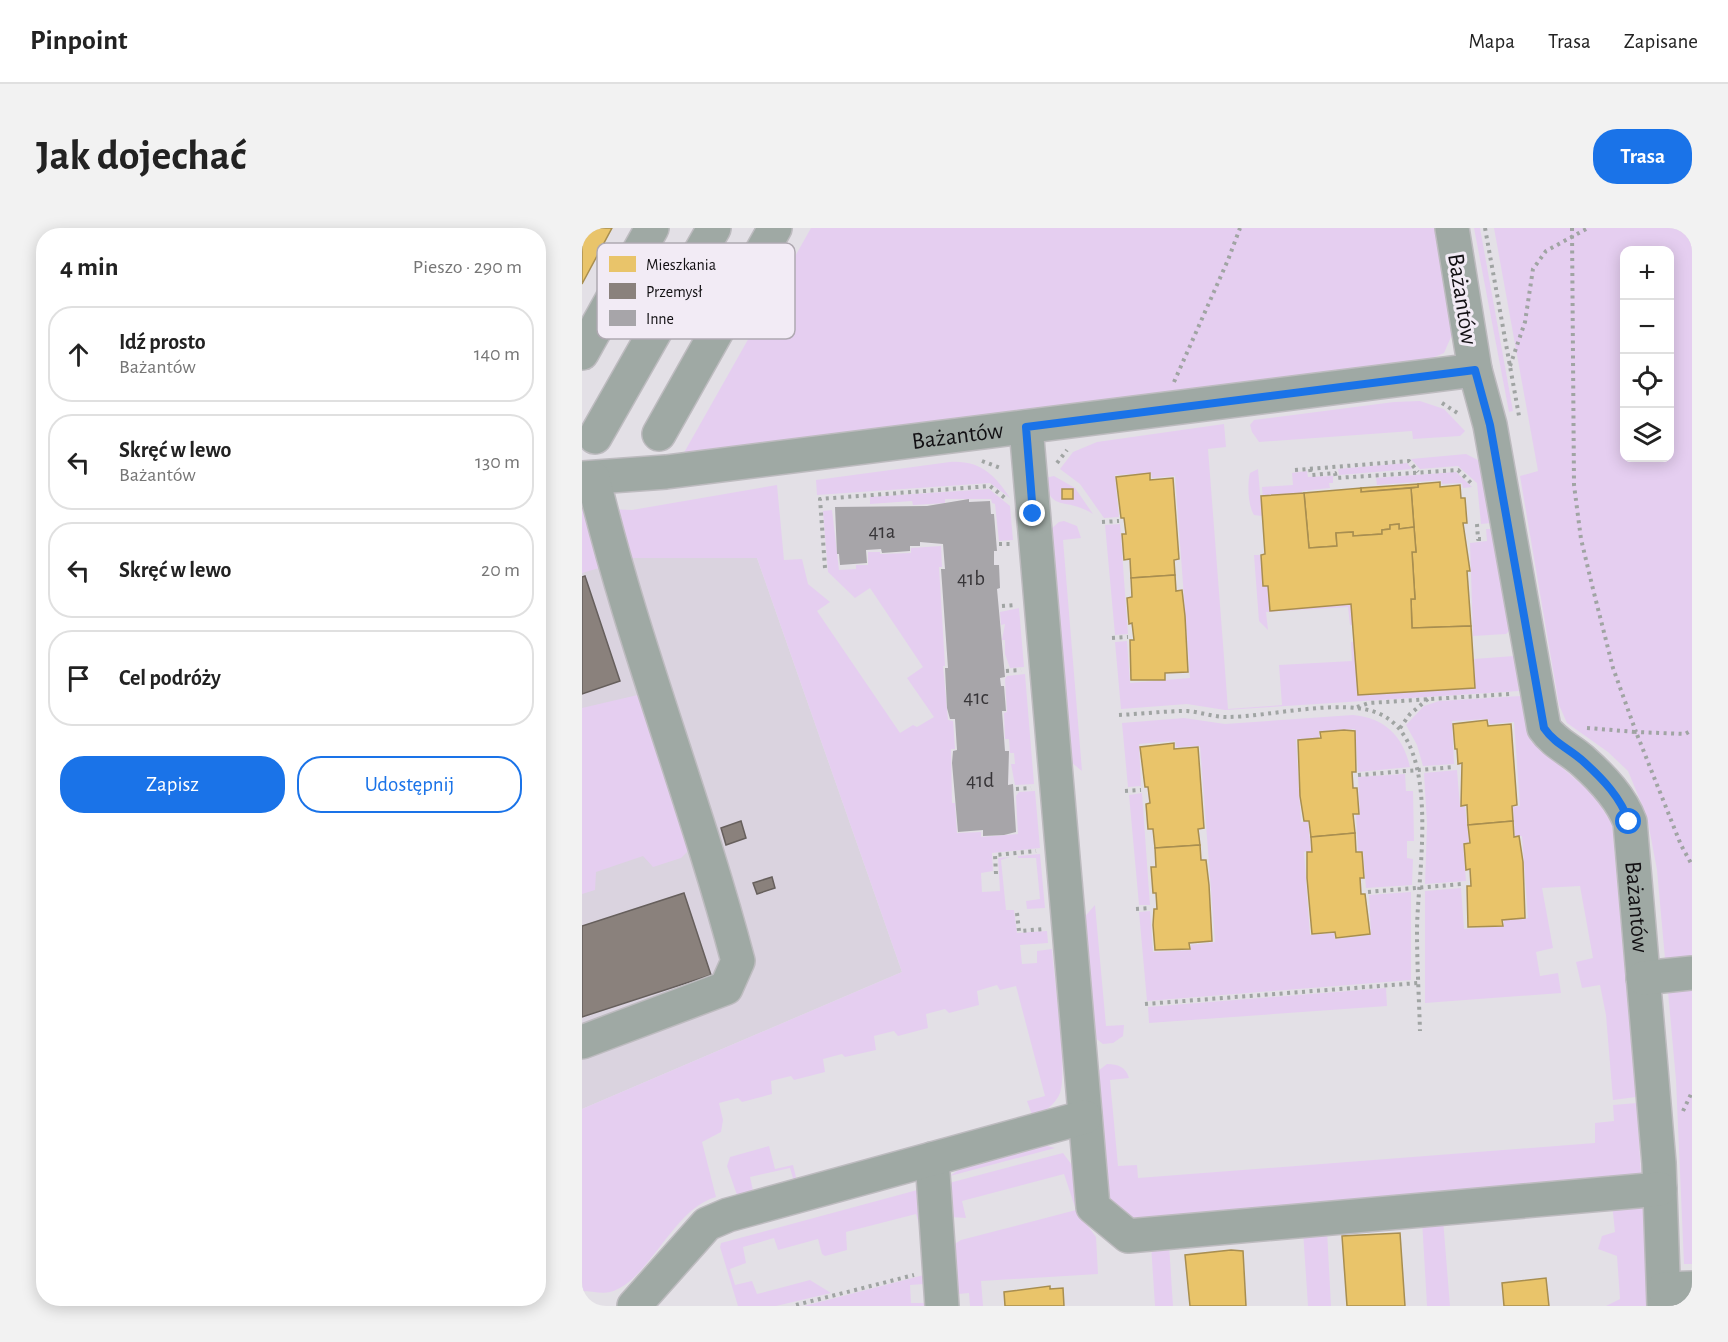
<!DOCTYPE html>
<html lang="pl">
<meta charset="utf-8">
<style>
body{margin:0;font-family:"Alegreya Sans",sans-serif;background:#f2f2f2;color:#222}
.controls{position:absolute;right:18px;top:18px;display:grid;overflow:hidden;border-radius:12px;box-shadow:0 3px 15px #0003}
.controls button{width:54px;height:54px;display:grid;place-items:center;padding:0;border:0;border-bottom:2px solid #e0e0e0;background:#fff;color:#222;font:30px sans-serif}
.stop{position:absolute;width:18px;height:18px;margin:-14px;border:4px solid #1a73e8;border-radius:50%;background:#fff}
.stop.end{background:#1a73e8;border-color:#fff;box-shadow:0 2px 6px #0008}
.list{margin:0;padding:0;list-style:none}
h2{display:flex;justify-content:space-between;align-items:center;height:78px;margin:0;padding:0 24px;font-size:26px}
h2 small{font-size:20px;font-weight:400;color:#767676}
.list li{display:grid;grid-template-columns:39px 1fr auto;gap:18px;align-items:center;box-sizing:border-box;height:96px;margin:0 12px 12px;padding:0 12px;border:2px solid #e0e0e0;border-radius:24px}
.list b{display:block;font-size:22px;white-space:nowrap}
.list p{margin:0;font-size:20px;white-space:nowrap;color:#767676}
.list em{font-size:20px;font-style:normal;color:#767676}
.actions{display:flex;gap:12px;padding:18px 24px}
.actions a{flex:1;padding:14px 0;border:2px solid #1a73e8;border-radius:24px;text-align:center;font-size:21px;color:#1a73e8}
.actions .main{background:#1a73e8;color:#fff}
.icon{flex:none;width:33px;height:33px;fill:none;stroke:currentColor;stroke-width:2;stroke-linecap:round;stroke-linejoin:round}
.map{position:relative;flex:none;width:1110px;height:1078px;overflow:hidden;border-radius:24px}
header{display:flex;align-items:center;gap:36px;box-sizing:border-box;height:84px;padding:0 30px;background:#fff;border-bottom:2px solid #e0e0e0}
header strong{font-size:28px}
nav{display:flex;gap:33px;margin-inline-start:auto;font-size:21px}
.intro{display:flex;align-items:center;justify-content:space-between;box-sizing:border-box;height:144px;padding:0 36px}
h1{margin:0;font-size:42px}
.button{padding:15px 27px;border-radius:24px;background:#1a73e8;color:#fff;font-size:21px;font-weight:700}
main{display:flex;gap:36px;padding:0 36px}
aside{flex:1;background:#fff;border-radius:24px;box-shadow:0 3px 15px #0003}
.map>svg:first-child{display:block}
.built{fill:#dad3df}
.green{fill:#e5cef0;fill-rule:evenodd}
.homes{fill:#e9c46a;stroke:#a88e50;stroke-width:1.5}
.industry{fill:#8a817c;stroke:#665f5c;stroke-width:1.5}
.building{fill:#a7a5a9}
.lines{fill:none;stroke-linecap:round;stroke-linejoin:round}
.minor-casing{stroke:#bdbbbf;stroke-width:36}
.path{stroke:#a0a4a3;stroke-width:4;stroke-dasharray:3 4.5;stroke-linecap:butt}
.minor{stroke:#9fa9a4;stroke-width:33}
.route{stroke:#1a73e8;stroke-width:8}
.labels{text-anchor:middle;stroke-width:6;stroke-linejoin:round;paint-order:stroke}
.number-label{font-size:21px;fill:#373538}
.street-label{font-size:24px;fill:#121013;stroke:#f2ebf5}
.key{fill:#f2ebf5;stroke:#afa9b1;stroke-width:1.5}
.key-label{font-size:16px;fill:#121013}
</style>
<header>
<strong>Pinpoint</strong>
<nav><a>Mapa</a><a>Trasa</a><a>Zapisane</a></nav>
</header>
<div class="intro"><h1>Jak dojechać</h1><a class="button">Trasa</a></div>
<main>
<aside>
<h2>4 min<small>Pieszo · 290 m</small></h2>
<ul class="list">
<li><svg class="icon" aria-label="ahead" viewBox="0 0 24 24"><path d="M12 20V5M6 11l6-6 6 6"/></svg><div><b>Idź prosto</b><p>Bażantów</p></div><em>140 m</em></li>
<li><svg class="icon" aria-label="left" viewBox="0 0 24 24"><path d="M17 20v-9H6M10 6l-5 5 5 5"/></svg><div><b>Skręć w lewo</b><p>Bażantów</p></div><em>130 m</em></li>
<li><svg class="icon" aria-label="left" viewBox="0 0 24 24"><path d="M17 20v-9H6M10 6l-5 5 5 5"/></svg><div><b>Skręć w lewo</b></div><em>20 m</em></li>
<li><svg class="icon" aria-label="arrive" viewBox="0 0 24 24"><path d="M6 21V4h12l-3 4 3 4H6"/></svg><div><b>Cel podróży</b></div></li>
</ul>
<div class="actions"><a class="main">Zapisz</a><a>Udostępnij</a></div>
</aside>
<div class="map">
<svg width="1110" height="1078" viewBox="0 0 1110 1078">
<rect width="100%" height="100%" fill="#e3e0e6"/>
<polygon class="built" points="0,330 175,330 320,744 0,881"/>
<g class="green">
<polygon points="229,0 858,0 872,102 862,125 848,131 601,165 194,213 99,230"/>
<polygon points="892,0 898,0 931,183 927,184"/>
<path d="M912,0H1110V1036H1102L1094,852L1075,642L1065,589L1046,543L1026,524L985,495L977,477L938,248L956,243ZM1042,22H1088V230H1042Z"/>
<polygon points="838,173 862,181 883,203 878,208 831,211 830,203 677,214 670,204 668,197 672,192 812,174"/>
<polygon points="642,196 644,219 626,221 646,481 700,477 697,437 770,433 769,414 788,413 787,396 768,397 766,379 684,384 686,402 677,393 672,327 678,327 679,339 685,327 680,259 711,257 710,245 725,243 726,249 751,248 751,255 747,255 748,260 720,263 725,321 831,321 890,450 893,450 892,431 932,428 937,463 643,482 605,476 539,481 533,414 545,413 548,455 608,450 593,248 570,250 569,245 533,247 537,289 522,290 498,256 478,241 491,224 515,214"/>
<polygon points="884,226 898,233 909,295 899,296 895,255 876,238 838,241 829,231"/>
<path d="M368,234C398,232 413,247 428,270L408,255L235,267L234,252Z"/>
<polygon points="825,235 830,241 757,247 756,241"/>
<path d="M676,241L680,288L672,287C666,278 665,256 668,245Z"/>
<polygon points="874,244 890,259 881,260 880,255 860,256 859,252 795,257 794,250"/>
<path d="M472,248L493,260L511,286C483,268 468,286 463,250Z"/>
<path d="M195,257L202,332L220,331L226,356L248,374L235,383L318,505L331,497L335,499L352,489L325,450L341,439L288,360L273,370L246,344L241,283L250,282L257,342L274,341V337H286V324H298V326L329,325V320L359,318L360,339H357L363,438H361L366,492L371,493L373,521H369L370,575H373L375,605L399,604V609L436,606L434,568L437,564L453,563L458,620L410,625L411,643L399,645L400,664L418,663L416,630L428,629L419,632L424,682H432L435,705L465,703L466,715L438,717L440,736L455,735V723L470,721C472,749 486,844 478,865C473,877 463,884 450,887L445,873L463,868L434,758L418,762L415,757L395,763L397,777L367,785L363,781L344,786L346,800L316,808L312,803L292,808L294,822L263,829L260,826L241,831L243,844L212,852L209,848L189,853L190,866L160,874L156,870L137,875L141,892L139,904L120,914L134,969C90,981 67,1054 28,1064C20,1066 8,1063 0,1063V881L320,744L175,330H43L28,281L50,282Z"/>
<polygon points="407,261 428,278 431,312 417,313 413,276 410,275 409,271 363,271 363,275 331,277 330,273 288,276 288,269"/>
<polygon points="0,281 14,290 24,338 0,345"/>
<polygon points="482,293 495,298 499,310 481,312 500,543 484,530 467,303 477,294"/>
<polygon points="538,296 546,406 533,407 523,297"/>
<polygon points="904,301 910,301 927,403 924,406 891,408 888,315 905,313"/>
<polygon points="437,380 442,439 428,440 423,426 423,412 420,412 423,396 419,397 418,384"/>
<polygon points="443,446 452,556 433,557 429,536 433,536 432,525 428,525 427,511 423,511 422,485 425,484 423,451 425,448"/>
<polygon points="60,466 106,623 99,630 71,639 61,628 14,644 13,662 0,666 0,480"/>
<polygon points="939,468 949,513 1012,567 1030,596 1054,869 1031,872 1024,787 1018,757 1000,760 994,734 1011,730 998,658 960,660 971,720 954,724 958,748 976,745 979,765 843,775 843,663 879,660 882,701 922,698 922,692 946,690 940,608 933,608 931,579 938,578 932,494 908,496 906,491 870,493 872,536 841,538 835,517 824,497 842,478 857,473"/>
<path d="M771,487C803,490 821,508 828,539L776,544L773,501L737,503V510L714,511L719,594H726L729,623L722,624L728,707L752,705L753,711L789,707L787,667L829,664V752L565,773L557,684L568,683L571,724L609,722V717L633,714L618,518L594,519L593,513L557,516L559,558L546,559L540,495L602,490L643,496Z"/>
<polygon points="875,542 878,579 883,579 887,614 881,615 884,653 843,656 845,596 842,545"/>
<polygon points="823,546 824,563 831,563 832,613 825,613 825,630 831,631 830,657 784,660 781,623 776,623 774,587 778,587 776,549"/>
<polygon points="560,565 568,677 557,677 547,567"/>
<polygon points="458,626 463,680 445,681 444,673 458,671 454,630 436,630 436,628"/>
<polygon points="513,677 524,798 542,797 541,808 531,815 521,816 512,809 499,693"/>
<polygon points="804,760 805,778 567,795 566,779"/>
<path d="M525,836C536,836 544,839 547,850L528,852L536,938L555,937L556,950L1013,915V895L1032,893L1031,877L1055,875L1066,1078H1024L1038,1071L1035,1028L1016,1021L1020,1008L1033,1004L1029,966L570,1008L527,978L516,843Z"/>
<polygon points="457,916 473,920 368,948 379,940 433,926 432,921"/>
<polygon points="187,918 193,941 211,937 215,953 213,957 208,940 168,949 172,967 155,967 145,938 148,929"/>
<polygon points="481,925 493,941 495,983 514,1009 516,1046 399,1053 401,1078 388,1078 387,1065 376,1066 371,1017 379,1012 494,982 482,946 380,973 384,990 369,989 367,955"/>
<polygon points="339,961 341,1002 338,1000 334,986 264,1004 265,1022 243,1028 240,1026 236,1011 196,1022 192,1010 161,1019 164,1035 148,1041 153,1057 170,1053 175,1066 228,1052 249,1065 194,1078 156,1078 138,1019 139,1015"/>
<polygon points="861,991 868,1078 845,1078 840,992"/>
<polygon points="745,1002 749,1078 726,1078 721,1003"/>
<polygon points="587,1016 591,1078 573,1078 569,1017"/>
<polygon points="342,1047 342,1056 328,1057 329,1075 344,1075 344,1078 222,1078"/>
</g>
<g class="homes">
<polygon points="0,0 30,0 0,56"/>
<polygon points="568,245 568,252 591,250 597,331 592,332 593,347 549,350 548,331 542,332 540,306 544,306 542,290 539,290 534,249"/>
<polygon points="858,254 858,259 878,257 879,270 883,270 885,295 881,295 888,343 885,343 889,398 830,400 829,371 833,371 830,324 834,324 829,260 836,259 836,256"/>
<polygon points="836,256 836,259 779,264 779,260"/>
<polygon points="779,260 779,264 829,260 832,299 817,301 817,296 808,297 808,301 800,302 800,306 771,308 771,304 754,305 755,318 727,320 722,265"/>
<rect x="480" y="261" width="11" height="10"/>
<polygon points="722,265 727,320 755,318 754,305 771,304 771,308 800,306 800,302 808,301 808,297 817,296 817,301 832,299 834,324 830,324 833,371 829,371 830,400 889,398 893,460 776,467 769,376 688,383 686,358 681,358 679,327 683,326 679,268"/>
<polygon points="593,347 594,363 600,362 603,388 606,444 583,445 583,452 549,452 548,412 552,412 550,395 547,396 545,370 550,369 549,350"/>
<polygon points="905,492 906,498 929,496 935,577 930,578 931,593 886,597 885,577 879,578 880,535 876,536 875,521 873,521 871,496"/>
<polygon points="762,502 773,503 774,544 770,544 771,560 775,560 777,586 771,586 773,605 729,609 727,593 722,593 718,568 716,512 739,510 738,504"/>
<polygon points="592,515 592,521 616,519 622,600 616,601 618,617 573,620 571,601 566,601 564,576 568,575 566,559 563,559 558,519"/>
<polygon points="931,593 932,609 937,608 941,634 943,690 920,692 921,698 886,699 885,658 889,658 888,641 884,642 882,616 888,615 886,597"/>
<polygon points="773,605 774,624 780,624 782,650 778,650 779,666 783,666 788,706 754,710 753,704 730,706 725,650 725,624 730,624 729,609"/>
<polygon points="618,617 619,632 624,632 627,657 630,713 607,715 608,721 573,722 571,697 572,681 575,681 574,665 571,665 569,639 574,639 573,620"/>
<polygon points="818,1005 823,1078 765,1078 760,1008"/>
<polygon points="649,1022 661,1023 664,1078 608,1078 603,1027"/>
<polygon points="964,1050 967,1078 922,1078 920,1055"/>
<polygon points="468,1058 468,1061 481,1060 482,1078 423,1078 422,1064"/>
</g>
<g class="industry">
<polygon points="3,348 38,453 0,466 0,349"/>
<polygon points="159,593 164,610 144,617 139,600"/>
<polygon points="190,649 193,660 175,666 171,655"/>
<polygon points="102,665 129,747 0,789 0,698"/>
</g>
<polygon class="building" points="387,271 387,274 408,273 409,286 412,286 415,323 412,323 412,337 417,337 418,360 415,361 423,449 418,450 419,458 422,458 424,483 420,483 423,523 427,523 426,557 431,556 434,604 422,607 401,608 401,602 376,604 370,535 371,523 375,522 373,491 368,491 365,480 363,440 366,440 359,341 363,341 361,316 338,314 338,318 328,318 328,323 300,325 299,321 284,322 285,335 258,337 257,326 255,326 253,279 345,278"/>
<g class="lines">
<g class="minor-casing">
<g id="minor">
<polyline points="0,125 70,0"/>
<path id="s1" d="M893,142L908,197L962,500C973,516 988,521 1002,534C1021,551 1039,570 1048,594L1077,935L1082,1078"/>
<polyline points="444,199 511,979 546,1008 1078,961"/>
<polyline points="77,206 193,0"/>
<polyline points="13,209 132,0"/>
<path id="s2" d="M0,250L84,244L893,142L870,0"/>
<polyline points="1061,750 1110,745"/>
<path d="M0,814L144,760L156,733C113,570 50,414 11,250"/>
<polyline points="350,931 360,1078"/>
<polyline points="1082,1061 1110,1060"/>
<polyline points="52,1078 125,996 146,987 503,889"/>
</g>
</g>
<g class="path">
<polyline points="903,0 937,188"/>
<polyline points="990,0 992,257 999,311 1011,361 1031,440 1054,504 1103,506 1110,502"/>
<polyline points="928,138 943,94 951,41 964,23 1006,0"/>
<polyline points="592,154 646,32 658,0"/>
<polyline points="860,175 877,186"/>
<polyline points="400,233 421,241"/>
<polyline points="475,235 485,222"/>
<polyline points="728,241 729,247 753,245 754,250 876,242 890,256"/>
<polyline points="713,242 827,233 836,244"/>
<polyline points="520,294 537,293"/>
<polyline points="895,296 896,311 900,311"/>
<polyline points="417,316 428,316"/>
<polyline points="243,340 238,271 408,258 423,270"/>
<polyline points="420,378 433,377"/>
<polyline points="530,410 546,409"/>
<polyline points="424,443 439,442"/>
<polyline points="775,479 787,475 928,466"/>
<path d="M537,487C559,486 582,483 605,483C618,484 632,489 645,489C687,489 762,469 798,486C861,515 835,647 835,703C835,736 837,770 838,803"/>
<polyline points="818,500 828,486 846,471"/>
<polyline points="1005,500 1054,504 1099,617 1110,637"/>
<polyline points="776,547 873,539"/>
<polyline points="434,561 449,560"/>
<polyline points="543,563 559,562"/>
<polyline points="414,646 413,627 454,623"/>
<polyline points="786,664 880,656"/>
<polyline points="554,681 568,680"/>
<polyline points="435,685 437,703 461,701"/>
<polyline points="563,776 836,755"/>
<polyline points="1101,883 1110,864"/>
<polyline points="214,1077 332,1047"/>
</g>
<use href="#minor" class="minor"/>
</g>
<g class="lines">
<path class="route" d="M451,286L444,199L893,142L908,197L962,500C973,516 988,521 1002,534C1021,551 1039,570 1047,594"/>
</g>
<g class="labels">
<g class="number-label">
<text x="300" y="310">41a</text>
<text x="389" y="357">41b</text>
<text x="394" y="476">41c</text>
<text x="398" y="559">41d</text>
</g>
<g class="street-label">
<text transform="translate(881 71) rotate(81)" y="8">Bażantów</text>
<text dy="8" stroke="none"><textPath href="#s2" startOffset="378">Bażantów</textPath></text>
<text dy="8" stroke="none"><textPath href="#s1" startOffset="579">Bażantów</textPath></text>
</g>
</g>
<rect x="15" y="15" width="198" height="96" rx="9" class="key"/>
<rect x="27" y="28" width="27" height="16" fill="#e9c46a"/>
<rect x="27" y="55" width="27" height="16" fill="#8a817c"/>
<rect x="27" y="82" width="27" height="16" fill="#a7a5a9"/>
<g class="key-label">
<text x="64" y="42">Mieszkania</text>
<text x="64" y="69">Przemysł</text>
<text x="64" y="96">Inne</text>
</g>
</svg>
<div class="controls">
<button>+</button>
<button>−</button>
<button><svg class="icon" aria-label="locate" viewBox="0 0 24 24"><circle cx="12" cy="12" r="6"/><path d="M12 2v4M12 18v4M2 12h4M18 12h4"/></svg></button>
<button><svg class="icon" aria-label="layers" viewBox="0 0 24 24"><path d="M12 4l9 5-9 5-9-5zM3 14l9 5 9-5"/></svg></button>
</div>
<div class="stop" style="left:1047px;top:594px"></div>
<div class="stop end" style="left:451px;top:286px"></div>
</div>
</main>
